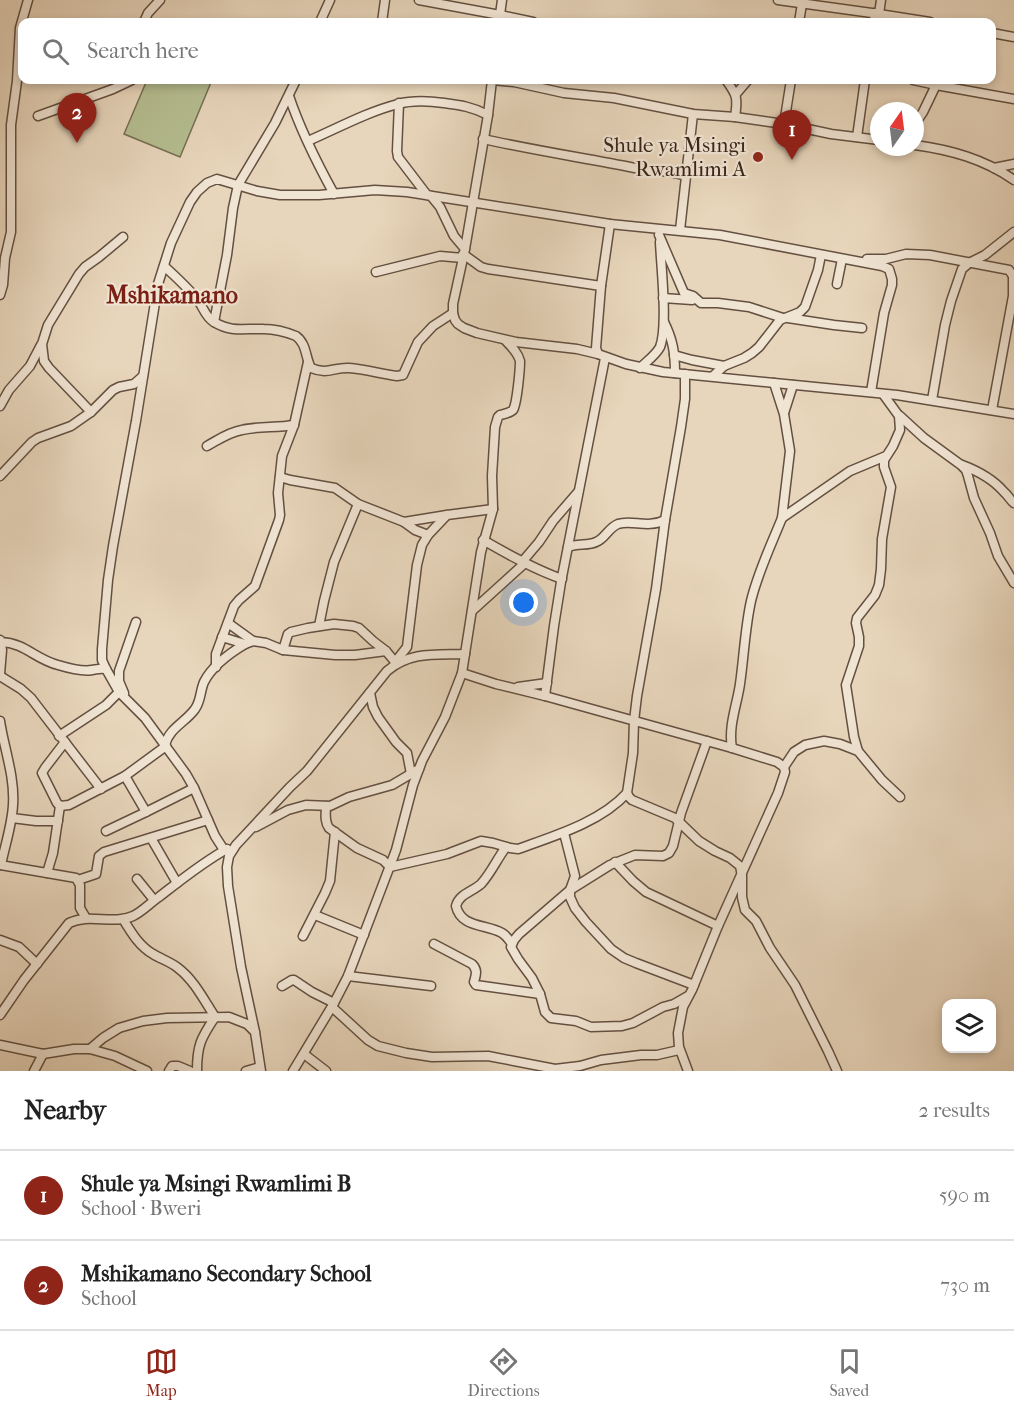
<!DOCTYPE html>
<meta charset="utf-8">
<style>
body{margin:0;font-family:"IM FELL French Canon",serif;background:#f6f6f6;color:#222}
.controls{position:absolute;right:18px;bottom:18px;display:grid;overflow:hidden;border-radius:12px;box-shadow:0 3px 9px #0003}
.controls button{width:54px;height:54px;display:grid;place-items:center;padding:0;border:0;border-bottom:2px solid #e0e0e0;background:#fff;color:#222;font:30px sans-serif}
.compass{position:absolute;left:870px;top:102px;width:54px;height:54px;border-radius:50%;background:#fff;box-shadow:0 3px 9px #0003;rotate:14deg}
.you{position:absolute;left:524px;top:603px;width:21px;height:21px;margin:-15px;border:4px solid #fff;border-radius:50%;background:#1a73e8;box-shadow:0 0 0 9px #1a73e833}
.badge{display:grid;place-items:center;width:39px;height:39px;border-radius:50%;background:#8f2418;color:#fff;font-size:20px;font-weight:700}
.pin{position:absolute;translate:-50% -50px;filter:drop-shadow(0 2px 3px #0008)}
.pin::after{content:'';position:absolute;top:32px;width:21px;height:18px;background:inherit;clip-path:polygon(0 0,100% 0,50% 100%)}
.list{margin:0;padding:0;list-style:none}
h2{display:flex;justify-content:space-between;align-items:center;height:78px;margin:0;padding:0 24px;font-size:26px}
h2 small{font-size:20px;font-weight:400;color:#767676}
.list li{display:grid;grid-template-columns:39px 1fr auto;gap:18px;align-items:center;box-sizing:border-box;height:90px;padding:0 24px;border-top:2px solid #e0e0e0}
.list b{display:block;font-size:22px;white-space:nowrap}
.list p{margin:0;font-size:20px;white-space:nowrap;color:#767676}
.list em{font-size:20px;font-style:normal;color:#767676}
.icon{flex:none;width:33px;height:33px;fill:none;stroke:currentColor;stroke-width:2;stroke-linecap:round;stroke-linejoin:round}
.map{position:relative;flex:none;width:1014px;height:1071px;overflow:hidden}
.search{position:absolute;background:#fff;box-shadow:0 3px 9px #0003;left:18px;right:18px;top:18px;height:66px;display:flex;align-items:center;gap:15px;box-sizing:border-box;padding:0 21px;border-radius:12px;color:#767676;font-size:22px}
.sheet{height:258px;background:#fff}
nav{display:flex;justify-content:space-around;align-items:center;box-sizing:border-box;height:84px;border-top:2px solid #e0e0e0;background:#fff;font-size:16px;color:#767676}
nav a{display:grid;justify-items:center;gap:3px}
nav .on{color:#8f2418}
.map>svg:first-child{display:block}
.green{fill:#b5be91;stroke:#767054;stroke-width:1.5}
.lines{fill:none;stroke-linecap:round;stroke-linejoin:round}
.minor-casing{stroke:#645041;stroke-width:11}
.minor{stroke:#f0e4d3;stroke-width:8}
.poi-dot{fill:#8f2418;stroke:#f0e4d3;stroke-width:2}
.labels{text-anchor:middle;stroke-width:4.5;stroke-linejoin:round;paint-order:stroke}
.poi-label{font-size:21px;fill:#382318;stroke:#f0e4d3;text-anchor:end}
.quarter-label{font-size:24px;font-weight:bold;fill:#7a1f14;stroke:#f0e4d3}
</style>
<div class="map">
<svg width="1014" height="1071" viewBox="0 0 1014 1071">
<rect width="100%" height="100%" fill="#e8d6bc"/>
<filter id="stains"><feTurbulence type="fractalNoise" baseFrequency=".00333" numOctaves="4"/><feColorMatrix values="0 0 0 0 .2 0 0 0 0 .09 0 0 0 0 .02 0 0 0 .5 -.17"/></filter>
<radialGradient id="worn" r=".72"><stop offset=".6" stop-color="#630" stop-opacity="0"/><stop offset="1" stop-color="#630" stop-opacity=".3"/></radialGradient>
<polygon class="green" points="147,80 212,80 180,157 124,134"/>
<g class="lines">
<g class="minor-casing">
<g id="minor">
<polyline points="419,0 500,15 533,22"/>
<polyline points="778,0 879,14 930,22"/>
<polyline points="879,14 881,0"/>
<polyline points="144,22 148,13 160,0"/>
<polyline points="320,22 330,0"/>
<polyline points="382,22 385,0"/>
<polyline points="499,22 502,0"/>
<polyline points="799,22 802,4"/>
<polyline points="874,22 875,13"/>
<polyline points="992,33 1014,37"/>
<polyline points="492,80 488,115 465,249 453,304 453,313 455,320 458,324 464,328 477,333 516,342 577,349 598,354 626,364 663,372 897,395 1014,414"/>
<polyline points="492,80 514,82 564,93 614,98 693,114 735,117 784,124 831,134 879,140"/>
<path d="M726,80C737,95 738,98 735,117"/>
<polyline points="913,80 936,85 1014,99"/>
<polyline points="736,94 748,80"/>
<path d="M289,96C300,129 317,163 334,194"/>
<polyline points="399,103 397,151 398,157 427,195"/>
<polyline points="38,116 113,89 132,80"/>
<polyline points="784,124 791,80"/>
<polyline points="915,124 923,112 936,85"/>
<polyline points="857,137 865,80"/>
<path d="M483,139C533,150 584,158 635,168C652,171 669,170 686,176"/>
<path d="M308,141C338,128 367,112 398,104C413,100 429,101 444,103C460,105 473,107 488,115"/>
<path d="M915,145C951,150 984,159 1014,180"/>
<polyline points="994,168 1014,164"/>
<polyline points="431,196 440,207 454,236 465,249"/>
<polyline points="680,230 693,114"/>
<polyline points="659,235 684,293 693,296 701,303 718,303 749,307 783,318"/>
<polyline points="463,254 481,267 488,269 601,286"/>
<polyline points="867,259 886,259 906,254 930,255 1009,270 1013,276 1013,296 992,410"/>
<path d="M164,266C175,276 187,287 197,299C203,306 205,317 214,322C232,333 245,328 264,329C275,329 286,332 296,336C307,344 305,357 311,368C328,375 334,367 349,368C365,369 381,374 397,376L403,375L418,342L433,326L453,313"/>
<polyline points="376,272 440,256 463,258"/>
<polyline points="837,284 842,259"/>
<polyline points="0,295 3,285 5,258 11,232 11,125 17,81 20,28 28,0"/>
<polyline points="663,298 692,300"/>
<polyline points="788,318 834,325 862,328"/>
<polyline points="214,322 227,255 233,208 238,185 275,123 296,80"/>
<path d="M664,322C673,340 675,353 675,373"/>
<polyline points="598,354 596,348 601,286 610,224"/>
<polyline points="674,355 692,360 724,366"/>
<path d="M640,368C646,362 656,355 660,347C668,326 661,266 660,242"/>
<polyline points="685,374 685,399 681,427 665,520 656,589 637,696 634,721 633,753 627,793 629,797 632,800 675,818 699,841 715,851 730,858 740,866 742,876 742,897 745,910 756,921 770,948 795,985 828,1051 837,1071"/>
<polyline points="713,376 724,366 744,358 752,353 759,347 780,320 800,312 805,307 818,270 821,255"/>
<polyline points="932,400 945,325 951,301 962,269 969,263 985,255 1014,232"/>
<polyline points="0,406 9,390 30,366 41,345"/>
<polyline points="91,412 49,368 44,361 42,344 48,325 79,274 85,267 99,257 123,237"/>
<polyline points="784,413 793,385"/>
<polyline points="900,416 924,438 961,465 966,470 968,476 974,498 990,533 998,556 1014,583"/>
<path d="M207,446C218,440 229,432 242,430C258,426 276,428 294,425"/>
<path d="M962,465C978,471 993,479 1004,492C1008,495 1010,500 1014,503"/>
<polyline points="0,476 32,442 38,438 71,426 91,412 113,390 119,387 134,384 143,376"/>
<polyline points="280,477 290,480 335,488 358,504 404,522 447,515 493,509"/>
<polyline points="782,518 850,471 886,456"/>
<polyline points="404,522 415,530 428,535"/>
<path d="M483,540C509,555 534,569 562,579"/>
<path d="M568,547C578,543 588,546 596,542C605,539 608,528 618,524C632,519 647,529 665,520"/>
<polyline points="522,562 539,542 553,521 578,492"/>
<polyline points="472,611 525,563"/>
<polyline points="228,623 253,641"/>
<polyline points="319,626 324,601 334,562 358,504"/>
<polyline points="222,637 245,644 253,641 266,643 283,650 335,655 355,655 386,651"/>
<path d="M1,642C25,643 35,659 58,665C68,668 82,672 92,670C98,669 100,668 106,669"/>
<polyline points="283,650 288,634 291,632 308,628 334,624 353,626 359,628 373,641 386,651 396,663"/>
<polyline points="396,661 407,647 417,565 422,545 428,535 447,515"/>
<polyline points="216,667 216,654 234,606 239,600 255,586 279,520 280,515 278,493 282,456 294,425 308,362"/>
<polyline points="462,673 496,684 545,696 732,748 777,762 784,767 785,772 778,793 718,926 692,990 683,1007 678,1033 679,1047 688,1071"/>
<polyline points="0,674 2,650 0,640"/>
<polyline points="0,676 21,689 31,698 101,789"/>
<polyline points="518,687 547,683"/>
<polyline points="124,693 119,681 119,671 136,622"/>
<polyline points="370,693 373,707 378,717 396,742 407,753 411,774"/>
<polyline points="545,696 554,626 561,582 605,358"/>
<path d="M0,721C4,748 15,777 13,805C12,825 5,845 1,865"/>
<polyline points="59,736 106,705 119,692"/>
<polyline points="65,742 45,768 42,773 57,803 60,806 69,805 125,776 166,746"/>
<path d="M165,745C169,728 186,722 195,709C201,701 200,691 204,682C212,666 230,653 245,644"/>
<path d="M732,748C728,726 737,705 740,684C744,656 745,628 751,601C758,572 771,545 782,518L790,451L784,414L774,383"/>
<polyline points="858,751 854,737 846,685 859,646 859,637 856,623 857,618 875,595 879,585 881,569 882,539 891,487 884,467 884,460 893,446 900,430 899,416 883,394"/>
<polyline points="784,767 794,752 805,745 824,741 840,744 858,751 882,780 900,797"/>
<polyline points="125,776 146,812"/>
<path d="M326,806C326,813 324,821 329,828L357,848L383,860L390,867L447,854L481,841L493,843L510,848L518,849C554,836 601,822 627,793"/>
<polyline points="12,818 36,821 58,821"/>
<polyline points="256,827 288,810 306,805 330,806 349,797 392,785 419,769"/>
<polyline points="106,831 146,812 194,788"/>
<polyline points="564,833 575,876 570,890 570,897 575,908 586,922 611,949 624,958 636,963 694,985"/>
<polyline points="151,838 177,883"/>
<path d="M506,847C497,859 491,873 481,884C472,892 459,894 456,906C461,928 486,924 502,933C507,936 509,940 512,944"/>
<polyline points="224,850 215,836 194,788 186,774 145,718 119,692 106,669 102,660 102,649 108,580 113,546 136,421 158,284 171,243 190,202 197,192 207,183 217,179 257,191 280,195 319,195 375,190 407,192 610,224 720,235 882,266 889,269 892,279 892,285 884,313 871,392"/>
<polyline points="615,862 633,881 646,892 718,926"/>
<polyline points="0,865 76,878 80,885 80,908 86,918"/>
<polyline points="47,873 53,853 60,806"/>
<polyline points="137,879 154,900"/>
<polyline points="78,880 96,874 99,856 104,852 208,820"/>
<polyline points="315,915 364,935"/>
<path d="M123,919C131,932 139,946 153,954C161,959 171,962 178,968C194,980 204,1000 215,1017C201,1038 197,1045 197,1071"/>
<polyline points="303,936 325,893 330,881 335,832"/>
<polyline points="0,940 19,947 37,964"/>
<path d="M434,944L472,964C478,970 476,975 474,982L476,985L540,994"/>
<polyline points="348,976 431,986"/>
<polyline points="282,986 292,980 294,980 312,992 334,1003"/>
<polyline points="688,996 674,1004 663,1007 633,1023 622,1026 591,1027 576,1021 551,1018 545,1012 540,994 532,978 518,959 511,947 514,940 519,934 570,890 610,865 635,855 663,856 669,853 673,846 681,813 707,741"/>
<polyline points="332,1007 368,1040 378,1046 406,1053 432,1057 488,1056 555,1069 580,1066 601,1060 641,1055 657,1055 679,1050"/>
<path d="M0,1015L24,980L69,923C89,913 113,925 133,916C142,912 150,903 159,897C181,880 203,862 227,849"/>
<polyline points="0,1045 43,1054 74,1049 90,1049 115,1056 147,1071"/>
<polyline points="90,1049 103,1038 119,1028 143,1021 167,1018 229,1017 247,1024 255,1032"/>
<polyline points="304,1054 326,1071"/>
<polyline points="34,1071 43,1054"/>
<polyline points="169,1071 172,1066 178,1066 190,1071"/>
<polyline points="246,1071 260,1067"/>
<path d="M261,1071L255,1032L241,967L228,886L227,867L229,856L236,845L290,787L307,771L387,671C411,651 436,655 465,654"/>
<path d="M293,1071L334,1003L348,976L396,850L413,785L422,761L445,717L462,673L481,552L493,509L492,476L495,427L498,417L500,415C504,414 510,413 513,410C517,404 520,369 520,361C518,353 512,347 506,341"/>
</g>
</g>
<use href="#minor" class="minor"/>
</g>
<circle class="poi-dot" cx="758" cy="157" r="6"/>
<g class="labels">
<g class="poi-label">
<text x="746" y="152">Shule ya Msingi<tspan x="746" dy="24">Rwamlimi A</tspan></text>
</g>
<g class="quarter-label">
<text x="172" y="303">Mshikamano</text>
</g>
</g>
<rect width="100%" height="100%" filter="url(#stains)"/>
<rect width="100%" height="100%" fill="url(#worn)"/>
</svg>
<div class="controls">
<button><svg class="icon" aria-label="layers" viewBox="0 0 24 24"><path d="M12 4l9 5-9 5-9-5zM3 14l9 5 9-5"/></svg></button>
</div>
<svg class="compass" viewBox="-18 -18 36 36"><path d="M0-13l5 13h-10z" fill="#e53935"/><path d="M0 13l5-13h-10z" fill="#767676"/></svg>
<div class="you"></div>
<div class="pin badge" style="left:792px;top:160px">1</div>
<div class="pin badge" style="left:77px;top:143px">2</div>
<div class="search"><svg class="icon" aria-label="search" viewBox="0 0 24 24"><circle cx="10" cy="10" r="6"/><path d="M15 15l6 6"/></svg>Search here</div>
</div>
<section class="sheet">
<h2>Nearby<small>2 results</small></h2>
<ul class="list">
<li><span class="badge">1</span><div><b>Shule ya Msingi Rwamlimi B</b><p>School · Bweri</p></div><em>590 m</em></li>
<li><span class="badge">2</span><div><b>Mshikamano Secondary School</b><p>School</p></div><em>730 m</em></li>
</ul>
</section>
<nav>
<a class="on"><svg class="icon" aria-label="map" viewBox="0 0 24 24"><path d="M3 6l6-2 6 2 6-2v14l-6 2-6-2-6 2zM9 4v14M15 6v14"/></svg>Map</a>
<a><svg class="icon" aria-label="directions" viewBox="0 0 24 24"><path d="M12 3l9 9-9 9-9-9zM9 14v-3h6M13 9l2 2-2 2"/></svg>Directions</a>
<a><svg class="icon" aria-label="saved" viewBox="0 0 24 24"><path d="M7 4h10v16l-5-4-5 4z"/></svg>Saved</a>
</nav>
